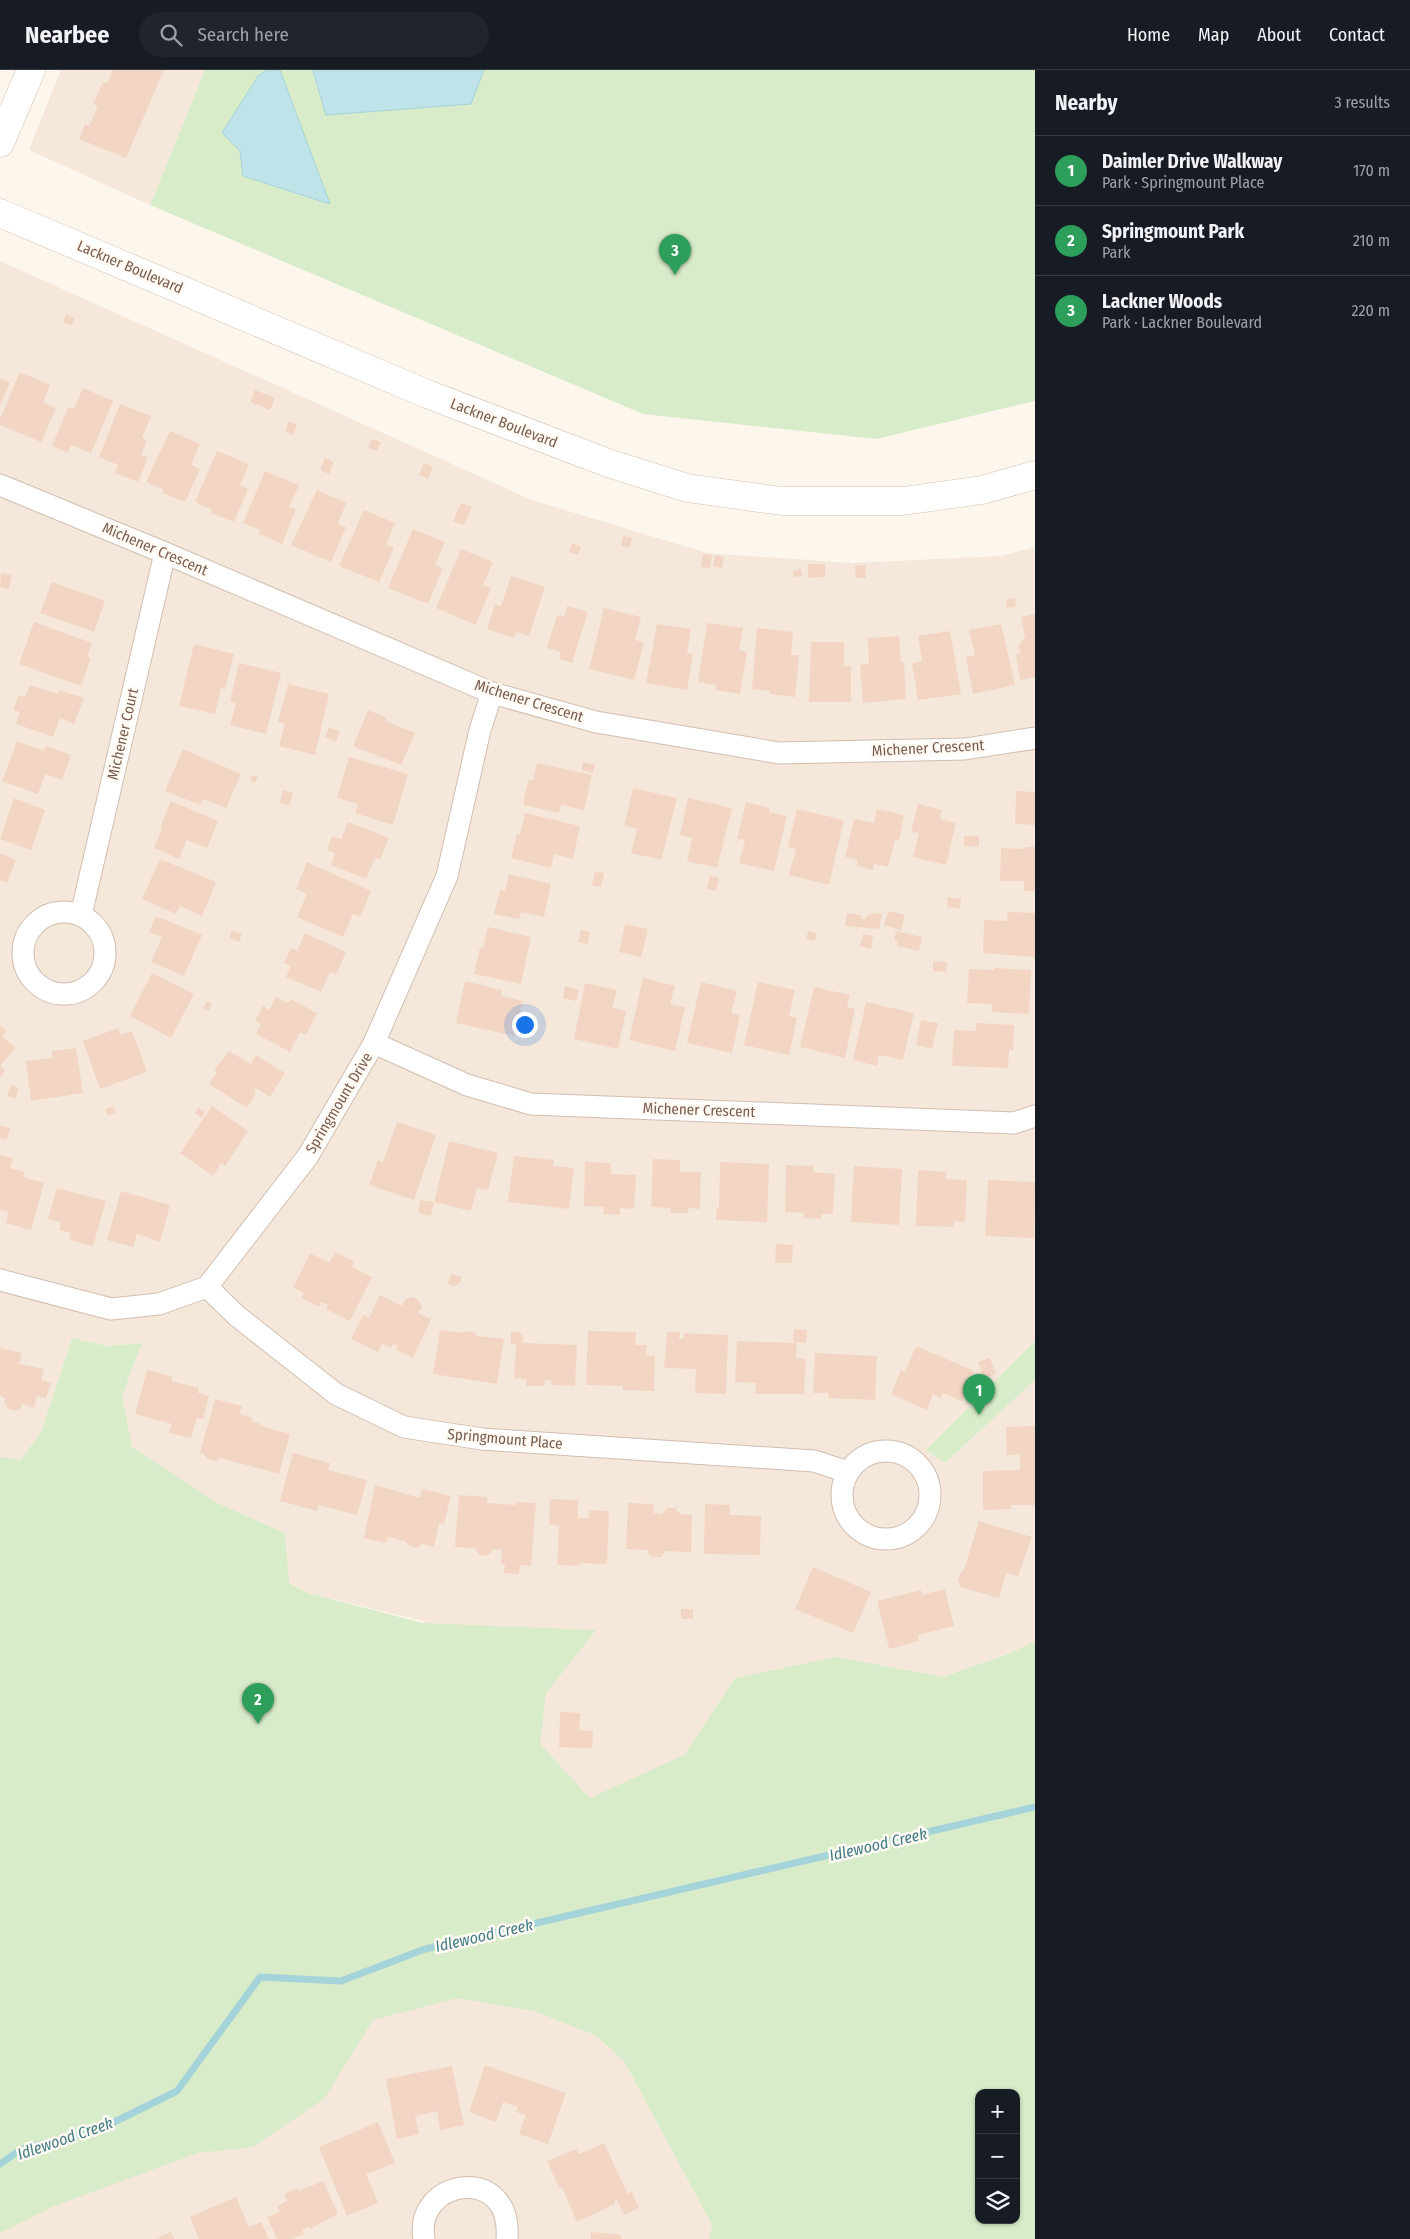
<!DOCTYPE html>
<meta charset="utf-8">
<style>
body{margin:0;font-family:"Fira Sans Condensed",sans-serif;background:#20242c;color:#f1f3f6}
.controls{position:absolute;right:15px;bottom:15px;display:grid;overflow:hidden;border-radius:10px;box-shadow:0 1px 4px #0004}
.controls button{width:45px;height:45px;display:grid;place-items:center;padding:0;border:0;border-bottom:1px solid #363941;background:#171b24;color:#f1f3f6;font:25px sans-serif}
.you{position:absolute;left:524px;top:954px;width:18px;height:18px;margin:-12px;border:4px solid #fff;border-radius:50%;background:#1a73e8;box-shadow:0 0 0 8px #1a73e833}
.badge{display:grid;place-items:center;width:32px;height:32px;border-radius:50%;background:#e76f51;color:#fff;font-size:16px;font-weight:700}
.pin{position:absolute;translate:-50% -41px;filter:drop-shadow(0 1px 2px #0008)}
.pin::after{content:'';position:absolute;top:26px;width:18px;height:15px;background:inherit;clip-path:polygon(0 0,100% 0,50% 100%)}
.list{margin:0;padding:0;list-style:none}
h2{display:flex;justify-content:space-between;align-items:center;height:65px;margin:0;padding:0 20px;font-size:21px}
h2 small{font-size:16px;font-weight:400;color:#9ea1a6}
.list li{display:grid;grid-template-columns:32px 1fr auto;gap:15px;align-items:center;box-sizing:border-box;height:70px;padding:0 20px;border-top:1px solid #363941}
.list b{display:block;font-size:19px;white-space:nowrap}
.list p{margin:0;font-size:16px;white-space:nowrap;color:#9ea1a6}
.list em{font-size:16px;font-style:normal;color:#9ea1a6}
.icon{flex:none;width:28px;height:28px;fill:none;stroke:currentColor;stroke-width:2;stroke-linecap:round;stroke-linejoin:round}
.map{position:relative;flex:none;width:1035px;height:2169px;overflow:hidden}
header{display:flex;align-items:center;gap:30px;box-sizing:border-box;height:70px;padding:0 25px;background:#171b24;border-bottom:1px solid #363941}
header strong{font-size:24px}
nav{display:flex;gap:28px;margin-inline-start:auto;font-size:18px}
.search{width:350px;height:45px;background:#20242c;display:flex;align-items:center;gap:12px;box-sizing:border-box;padding:0 18px;border-radius:28px;color:#9ea1a6;font-size:19px}
main{display:flex}
aside{flex:1;background:#171b24}
.map>svg:first-child{display:block}
.residential{fill:#f5e8da}
.green{fill:#d8ecc9;fill-rule:evenodd}
.water{fill:#bfe3e8;stroke:#a5d3da}
.lines{fill:none;stroke-linecap:round;stroke-linejoin:round}
.stream{stroke:#a5d3da;stroke-width:7}
.building{fill:#f3d5c3}
.street-casing{stroke:#d1beb0;stroke-width:23}
.secondary-casing{stroke:#d6c0b0;stroke-width:29}
.street{stroke:#fff;stroke-width:21}
.secondary{stroke:#fff;stroke-width:28}
.labels{text-anchor:middle;stroke-width:5;stroke-linejoin:round;paint-order:stroke}
.street-label{font-size:15px;fill:#7a5c4d;stroke:#fffaf3}
.water-label{font-size:16px;font-style:italic;fill:#437c86;stroke:#fffaf3}
</style>
<header>
<strong>Nearbee</strong>
<div class="search"><svg class="icon" aria-label="search" viewBox="0 0 24 24"><circle cx="10" cy="10" r="6"/><path d="M15 15l6 6"/></svg>Search here</div>
<nav><a>Home</a><a>Map</a><a>About</a><a>Contact</a></nav>
</header>
<main>
<div class="map">
<svg width="1035" height="2169" viewBox="0 0 1035 2169">
<rect width="100%" height="100%" fill="#fdf6ec"/>
<g class="residential">
<polygon points="61,0 205,0 150,135 29,80"/>
<polygon points="0,191 532,430 707,483 852,493 1001,486 1035,477 1035,1271 926,1380 945,1393 1035,1310 1035,1574 589,1734 422,1551 308,1523 126,1421 117,1339 142,1273 107,1276 72,1268 30,1396 0,1390"/>
<polygon points="442,1912 577,1949 624,1991 720,2169 0,2169 0,2149 324,1967"/>
</g>
<g class="green">
<polygon points="205,0 1035,0 1035,331 876,369 643,344 150,135"/>
<path d="M72,1268L107,1276L142,1273L122,1326L132,1377L215,1432L285,1463L289,1513L308,1523L423,1553L596,1560L546,1623L540,1674L590,1728L684,1685L735,1608L837,1587L943,1607L1013,1582L1035,1571V2169H709L712,2158L711,2153L624,1991L595,1965L534,1941L457,1928L373,1950L324,2029L253,2077L198,2083L52,2137L0,2163V1387L21,1390L41,1362ZM979,2023H1016V2150H979Z"/>
<polygon points="1035,1271 1035,1310 945,1393 926,1380"/>
</g>
<g class="water">
<polygon points="267,0 280,0 330,134 243,106 240,81 222,63 258,6"/>
<polygon points="314,0 484,0 471,34 326,45 313,1"/>
</g>
<g class="lines">
<polyline class="stream" points="0,2094 20,2080 100,2059 177,2021 260,1907 341,1911 425,1879 1035,1737"/>
</g>
<g class="building">
<polygon points="113,0 164,0 126,88 79,69 85,54 89,56 98,36 93,34 103,12 107,13"/>
<polygon points="66,244 75,248 72,255 63,252"/>
<polygon points="20,302 50,315 43,332 56,338 41,372 0,355 0,349"/>
<polygon points="0,308 10,312 0,335"/>
<polygon points="83,318 113,331 91,383 71,375 68,383 52,376 68,337 74,339"/>
<polygon points="255,320 275,328 270,340 250,332"/>
<polygon points="120,334 151,346 142,368 147,370 141,385 148,387 138,412 115,403 118,395 99,387"/>
<polygon points="289,351 297,355 293,365 285,361"/>
<polygon points="170,361 200,374 191,395 200,399 185,432 162,423 163,419 146,412"/>
<polygon points="372,369 381,372 377,381 368,378"/>
<polygon points="217,381 249,394 240,415 248,419 234,452 211,443 212,440 195,432"/>
<polygon points="325,388 334,392 329,404 320,400"/>
<polygon points="424,393 433,397 428,409 419,405"/>
<polygon points="265,401 299,415 289,437 296,439 282,474 259,464 260,460 243,453"/>
<polygon points="317,420 346,433 338,454 346,457 331,492 291,475"/>
<polygon points="461,433 472,437 464,455 453,451"/>
<polygon points="364,440 395,453 386,474 394,478 379,512 339,496"/>
<polygon points="413,459 445,472 435,495 443,498 428,534 388,518"/>
<polygon points="623,466 632,468 630,478 621,476"/>
<polygon points="572,473 581,477 578,485 569,482"/>
<polygon points="461,479 493,492 483,515 491,518 476,555 436,538"/>
<polygon points="703,484 712,485 710,498 701,497"/>
<polygon points="715,485 724,487 722,498 713,496"/>
<polygon points="808,494 825,494 825,507 808,508"/>
<polygon points="865,495 866,508 856,508 855,496"/>
<polygon points="801,499 802,506 794,507 793,501"/>
<polygon points="1,503 12,505 9,519 0,517"/>
<polygon points="511,506 545,517 529,566 516,562 514,568 487,559 495,534 501,536"/>
<polygon points="52,512 105,531 94,562 40,543"/>
<polygon points="1015,528 1016,537 1007,538 1006,530"/>
<polygon points="567,536 588,542 572,593 559,589 561,582 547,578 557,545 564,547"/>
<polygon points="604,538 641,547 635,570 644,572 634,610 589,599"/>
<polygon points="1035,544 1035,607 1020,610 1016,584 1021,583 1018,576 1025,567 1021,547"/>
<polygon points="34,552 92,573 87,587 91,588 81,616 19,594"/>
<polygon points="707,553 743,558 739,580 747,582 740,624 715,620 716,615 698,612"/>
<polygon points="657,554 691,559 687,583 693,584 687,620 646,613"/>
<polygon points="1001,554 1015,615 973,624 966,587 975,585 969,560"/>
<polygon points="757,558 793,562 791,585 799,585 795,627 770,624 770,621 752,619"/>
<polygon points="950,561 961,624 918,630 912,593 922,591 918,566"/>
<polygon points="899,566 901,592 904,592 906,629 863,633 860,595 869,594 868,568"/>
<polygon points="811,572 844,572 844,596 851,596 851,632 809,632"/>
<polygon points="194,574 234,584 225,619 221,618 215,644 179,636"/>
<polygon points="239,593 281,603 266,664 230,655 236,633 230,631"/>
<polygon points="288,614 329,624 315,685 279,676 285,654 278,652"/>
<polygon points="30,615 58,624 59,620 84,628 74,654 60,648 53,667 16,654 20,642 13,640 19,625 25,627"/>
<polygon points="368,640 387,648 386,651 415,663 401,695 353,676"/>
<polygon points="329,657 340,662 336,672 325,667"/>
<polygon points="17,671 44,681 46,676 71,685 62,710 45,704 38,724 2,711"/>
<polygon points="183,679 241,704 226,738 204,729 200,735 165,721"/>
<polygon points="349,687 408,704 393,755 355,743 358,734 337,728"/>
<polygon points="583,692 595,695 593,703 581,700"/>
<polygon points="537,693 592,705 584,740 561,735 559,743 523,735 528,710 533,711"/>
<polygon points="252,705 258,707 255,713 250,711"/>
<polygon points="633,718 677,728 661,790 631,783 637,759 624,756"/>
<polygon points="283,720 293,723 289,736 280,733"/>
<polygon points="1016,721 1035,722 1035,755 1015,754"/>
<polygon points="14,728 45,740 31,780 0,769"/>
<polygon points="688,728 732,738 717,798 687,791 692,768 680,765"/>
<polygon points="171,731 218,751 207,778 187,770 179,789 154,778 162,759 160,758"/>
<polygon points="746,732 769,738 769,742 787,746 774,801 739,793 745,770 737,769"/>
<polygon points="918,734 942,740 940,749 956,753 946,795 913,787 919,763 911,762"/>
<polygon points="797,739 844,750 829,815 789,805 796,779 788,777"/>
<polygon points="877,739 904,745 899,771 895,770 888,797 874,794 873,800 856,796 858,790 845,787 854,749 874,753"/>
<polygon points="525,743 580,756 573,789 554,784 551,798 511,788 517,764 520,764"/>
<polygon points="348,752 389,768 380,790 375,788 366,809 331,795 335,783 327,780 332,766 341,769"/>
<polygon points="964,766 979,766 979,777 964,776"/>
<polygon points="1026,777 1035,777 1035,821 1024,821 1024,811 1000,811 1001,778 1026,779"/>
<polygon points="0,783 16,790 7,813 0,810"/>
<polygon points="160,789 216,812 202,846 180,836 176,844 142,829"/>
<polygon points="307,792 371,821 360,847 353,844 343,867 297,847 307,824 296,819"/>
<polygon points="595,802 604,803 601,817 592,815"/>
<polygon points="509,804 551,814 544,847 521,842 519,849 494,844 500,820 505,821"/>
<polygon points="710,805 719,808 716,821 707,819"/>
<polygon points="948,827 961,829 960,839 947,837"/>
<polygon points="888,841 905,845 901,860 884,855"/>
<polygon points="1008,842 1035,843 1035,887 983,883 984,850 1007,851"/>
<polygon points="847,843 861,845 861,849 865,849 868,845 874,843 882,844 879,859 845,856"/>
<polygon points="156,846 202,865 184,906 151,892 162,867 149,862"/>
<polygon points="625,854 648,859 641,887 619,882"/>
<polygon points="488,857 531,867 521,914 474,904 480,877 483,878"/>
<polygon points="232,860 242,864 239,872 229,868"/>
<polygon points="581,860 590,862 588,874 578,872"/>
<polygon points="808,861 817,863 815,871 806,869"/>
<polygon points="896,861 922,867 919,881 897,876 898,871 894,870"/>
<polygon points="305,863 346,882 336,905 330,902 321,922 286,907 291,896 284,893 291,878 297,881"/>
<polygon points="863,864 873,866 871,879 860,876"/>
<polygon points="933,891 947,892 946,902 933,901"/>
<polygon points="994,898 1031,900 1029,944 992,942 992,934 967,933 969,899 994,900"/>
<polygon points="152,903 194,924 171,968 130,946"/>
<polygon points="643,908 675,916 670,934 685,937 675,981 629,970"/>
<polygon points="465,911 502,920 501,926 523,931 515,966 456,953"/>
<polygon points="701,912 737,921 731,943 740,945 732,983 687,973"/>
<polygon points="758,912 795,920 789,946 797,948 789,985 744,975"/>
<polygon points="585,913 617,920 612,938 626,941 618,979 574,969"/>
<polygon points="565,916 579,920 576,931 563,928"/>
<polygon points="814,917 850,925 847,937 855,939 845,988 800,977"/>
<polygon points="276,927 288,933 290,929 317,943 306,965 300,962 290,982 256,964 261,954 255,951 263,936 269,940"/>
<polygon points="207,931 212,934 209,941 203,938"/>
<polygon points="866,932 914,943 903,990 879,985 877,996 853,990"/>
<polygon points="921,950 938,953 932,979 916,975"/>
<polygon points="976,953 1014,955 1013,980 1009,980 1008,998 952,996 954,960 976,961"/>
<polygon points="0,955 7,961 2,966 16,978 0,996 5,1001 0,1007"/>
<polygon points="118,958 120,965 132,961 147,1002 100,1019 83,971"/>
<polygon points="76,978 83,1023 31,1031 26,991 52,988 52,981"/>
<polygon points="229,981 251,994 256,985 285,1003 270,1027 256,1018 254,1022 256,1023 247,1038 209,1014 217,1002 214,1000"/>
<polygon points="11,1015 19,1018 15,1029 7,1026"/>
<polygon points="113,1036 116,1043 108,1046 105,1039"/>
<polygon points="212,1036 248,1061 225,1096 221,1093 213,1106 180,1083"/>
<polygon points="199,1038 205,1042 202,1048 195,1043"/>
<polygon points="397,1052 436,1065 414,1130 369,1115 378,1090 383,1092"/>
<polygon points="0,1055 10,1058 7,1070 0,1068"/>
<polygon points="449,1071 498,1083 488,1120 477,1118 471,1141 434,1132"/>
<polygon points="0,1085 13,1088 10,1098 25,1102 23,1107 44,1113 31,1160 6,1153 9,1142 0,1140"/>
<polygon points="514,1086 554,1090 553,1096 574,1098 569,1139 508,1132"/>
<polygon points="653,1089 680,1090 680,1102 701,1102 700,1139 688,1138 688,1143 670,1143 671,1138 651,1137"/>
<polygon points="585,1092 611,1093 611,1104 636,1105 634,1139 620,1138 620,1145 603,1144 604,1137 584,1136"/>
<polygon points="720,1092 769,1094 767,1152 716,1150 717,1138 719,1138"/>
<polygon points="786,1095 814,1096 813,1102 835,1104 833,1144 821,1144 821,1149 803,1148 804,1143 785,1142"/>
<polygon points="854,1096 902,1099 899,1155 851,1152"/>
<polygon points="918,1100 946,1102 946,1109 967,1110 965,1152 954,1151 954,1157 916,1156"/>
<polygon points="988,1110 1035,1112 1034,1168 985,1166"/>
<polygon points="57,1118 106,1131 93,1176 69,1170 71,1163 59,1160 61,1152 48,1149"/>
<polygon points="121,1121 170,1135 160,1172 137,1164 133,1177 107,1170"/>
<polygon points="420,1130 434,1132 431,1146 418,1143"/>
<polygon points="776,1174 793,1175 792,1193 775,1193"/>
<polygon points="335,1182 354,1191 352,1197 372,1207 350,1251 326,1239 328,1235 321,1232 319,1237 301,1228 304,1223 293,1218 310,1183 329,1193"/>
<polygon points="451,1204 462,1207 460,1213 455,1216 448,1214"/>
<polygon points="380,1225 402,1236 405,1229 413,1227 419,1230 422,1238 418,1243 431,1249 413,1288 396,1280 398,1277 393,1274 391,1278 382,1273 378,1282 351,1269 363,1245 369,1248"/>
<polygon points="794,1259 807,1260 806,1273 793,1272"/>
<polygon points="440,1260 463,1263 467,1261 474,1262 477,1266 504,1269 497,1314 433,1304"/>
<polygon points="588,1261 636,1262 635,1275 647,1275 646,1285 655,1286 654,1321 623,1320 623,1316 586,1315"/>
<polygon points="511,1262 519,1262 523,1267 523,1273 577,1275 575,1316 551,1315 551,1310 545,1310 544,1316 526,1316 527,1309 514,1308 516,1274 511,1274"/>
<polygon points="667,1262 680,1262 679,1269 683,1269 684,1263 728,1265 726,1324 695,1323 696,1299 664,1298"/>
<polygon points="737,1271 797,1273 796,1288 806,1289 804,1324 755,1324 756,1313 735,1312"/>
<polygon points="916,1276 974,1301 961,1331 943,1323 941,1328 933,1324 927,1340 891,1324 901,1300 905,1302"/>
<polygon points="0,1278 22,1283 19,1294 44,1299 41,1310 51,1313 46,1328 37,1326 34,1338 22,1334 21,1338 15,1341 8,1339 4,1333 6,1328 0,1326"/>
<polygon points="815,1283 877,1286 875,1330 828,1328 829,1323 813,1323"/>
<polygon points="990,1288 996,1304 984,1308 978,1292"/>
<polygon points="147,1300 172,1306 171,1311 199,1318 198,1323 209,1326 203,1349 197,1348 191,1368 169,1363 172,1354 135,1344"/>
<polygon points="215,1329 242,1336 239,1344 253,1348 251,1351 261,1354 261,1356 290,1364 279,1404 221,1388 215,1391 207,1389 204,1384 200,1383"/>
<polygon points="1035,1356 1035,1435 1011,1435 1012,1439 983,1440 983,1401 1020,1400 1020,1384 1007,1385 1006,1357"/>
<polygon points="293,1383 330,1393 328,1400 367,1410 357,1445 318,1435 317,1441 280,1431"/>
<polygon points="375,1415 420,1428 422,1419 451,1426 444,1454 439,1453 434,1477 422,1474 417,1478 409,1476 405,1471 388,1467 386,1473 364,1468"/>
<polygon points="459,1425 487,1427 487,1433 516,1435 516,1432 536,1433 531,1496 520,1495 519,1504 504,1503 505,1494 501,1494 502,1480 492,1479 492,1482 487,1486 479,1485 475,1478 455,1477"/>
<polygon points="550,1429 578,1430 578,1448 589,1448 589,1440 609,1441 607,1492 605,1494 580,1493 581,1496 557,1495 559,1456 549,1455"/>
<polygon points="628,1433 654,1434 653,1443 662,1444 667,1438 675,1438 680,1444 692,1445 691,1482 665,1481 661,1487 652,1487 648,1483 648,1480 626,1479"/>
<polygon points="705,1434 730,1435 730,1445 761,1446 760,1485 704,1484"/>
<polygon points="979,1451 1032,1467 1018,1506 1006,1503 999,1528 961,1517 958,1511 961,1502 964,1500"/>
<polygon points="813,1497 871,1522 853,1563 795,1539"/>
<polygon points="945,1519 954,1556 918,1565 919,1571 889,1579 877,1531 921,1520 922,1525"/>
<rect x="681" y="1539" width="12" height="10"/>
<polygon points="560,1642 580,1643 579,1660 593,1661 592,1678 559,1677"/>
<polygon points="485,1995 566,2023 548,2074 519,2064 526,2045 516,2042 518,2037 503,2032 496,2052 469,2042"/>
<polygon points="452,1996 464,2055 440,2060 437,2041 415,2046 419,2064 397,2069 386,2009"/>
<polygon points="378,2052 395,2093 366,2104 378,2133 347,2146 319,2077"/>
<polygon points="604,2073 628,2124 632,2122 639,2138 624,2145 617,2130 614,2131 615,2134 577,2152 562,2117 559,2118 547,2091 576,2079 579,2084"/>
<polygon points="323,2111 338,2144 310,2159 310,2157 302,2160 304,2164 291,2169 277,2169 267,2147 280,2142 277,2136 287,2131 284,2124 297,2118 299,2121"/>
<polygon points="236,2127 249,2157 261,2152 269,2169 199,2169 190,2147"/>
<polygon points="171,2162 174,2169 156,2169"/>
<polygon points="591,2162 621,2165 621,2169 591,2169"/>
</g>
<g class="lines">
<g class="street-casing">
<g id="street">
<polyline points="0,415 165,483 492,623 596,652 779,683 965,679 1035,668"/>
<circle cx="64" cy="883" r="41"/>
<polyline points="81,845 165,483"/>
<polyline points="374,973 467,1015 531,1034 1014,1053 1035,1046"/>
<polyline points="0,1210 111,1239 159,1234 207,1217 308,1086 374,973 447,806 480,660 492,623"/>
<polyline points="207,1217 237,1246 336,1324 404,1357 482,1369 814,1391 848,1402"/>
<circle cx="886" cy="1425" r="44"/>
<path d="M424,2169C413,2109 513,2092 507,2169"/>
</g>
</g>
<g class="secondary-casing">
<g id="secondary">
<polyline points="0,73 31,0"/>
<polyline points="0,143 427,324 608,393 687,418 782,431 903,431 982,420 1035,405"/>
</g>
</g>
<use href="#street" class="street"/>
<use href="#secondary" class="secondary"/>
</g>
<g class="labels">
<g class="street-label">
<text transform="translate(130 197) rotate(23)" y="5">Lackner Boulevard</text>
<text transform="translate(504 353) rotate(21)" y="5">Lackner Boulevard</text>
<text transform="translate(155 479) rotate(23)" y="5">Michener Crescent</text>
<text transform="translate(529 631) rotate(17)" y="5">Michener Crescent</text>
<text transform="translate(123 664) rotate(-77)" y="5">Michener Court</text>
<text transform="translate(928 678) rotate(-3)" y="5">Michener Crescent</text>
<text transform="translate(339 1033) rotate(-59)" y="5">Springmount Drive</text>
<text transform="translate(699 1040) rotate(2)" y="5">Michener Crescent</text>
<text transform="translate(505 1369) rotate(5)" y="5">Springmount Place</text>
</g>
<g class="water-label">
<text transform="translate(878 1774) rotate(-13)" y="6">Idlewood Creek</text>
<text transform="translate(484 1865) rotate(-13)" y="6">Idlewood Creek</text>
<text transform="translate(65 2068) rotate(-19)" y="6">Idlewood Creek</text>
</g>
</g>
</svg>
<div class="controls">
<button>+</button>
<button>−</button>
<button><svg class="icon" aria-label="layers" viewBox="0 0 24 24"><path d="M12 4l9 5-9 5-9-5zM3 14l9 5 9-5"/></svg></button>
</div>
<div class="you"></div>
<div class="pin badge" style="left:979px;top:1345px;background:#2e9e5b">1</div>
<div class="pin badge" style="left:258px;top:1654px;background:#2e9e5b">2</div>
<div class="pin badge" style="left:675px;top:205px;background:#2e9e5b">3</div>
</div>
<aside>
<h2>Nearby<small>3 results</small></h2>
<ul class="list">
<li><span class="badge" style="background:#2e9e5b">1</span><div><b>Daimler Drive Walkway</b><p>Park · Springmount Place</p></div><em>170 m</em></li>
<li><span class="badge" style="background:#2e9e5b">2</span><div><b>Springmount Park</b><p>Park</p></div><em>210 m</em></li>
<li><span class="badge" style="background:#2e9e5b">3</span><div><b>Lackner Woods</b><p>Park · Lackner Boulevard</p></div><em>220 m</em></li>
</ul>
</aside>
</main>
